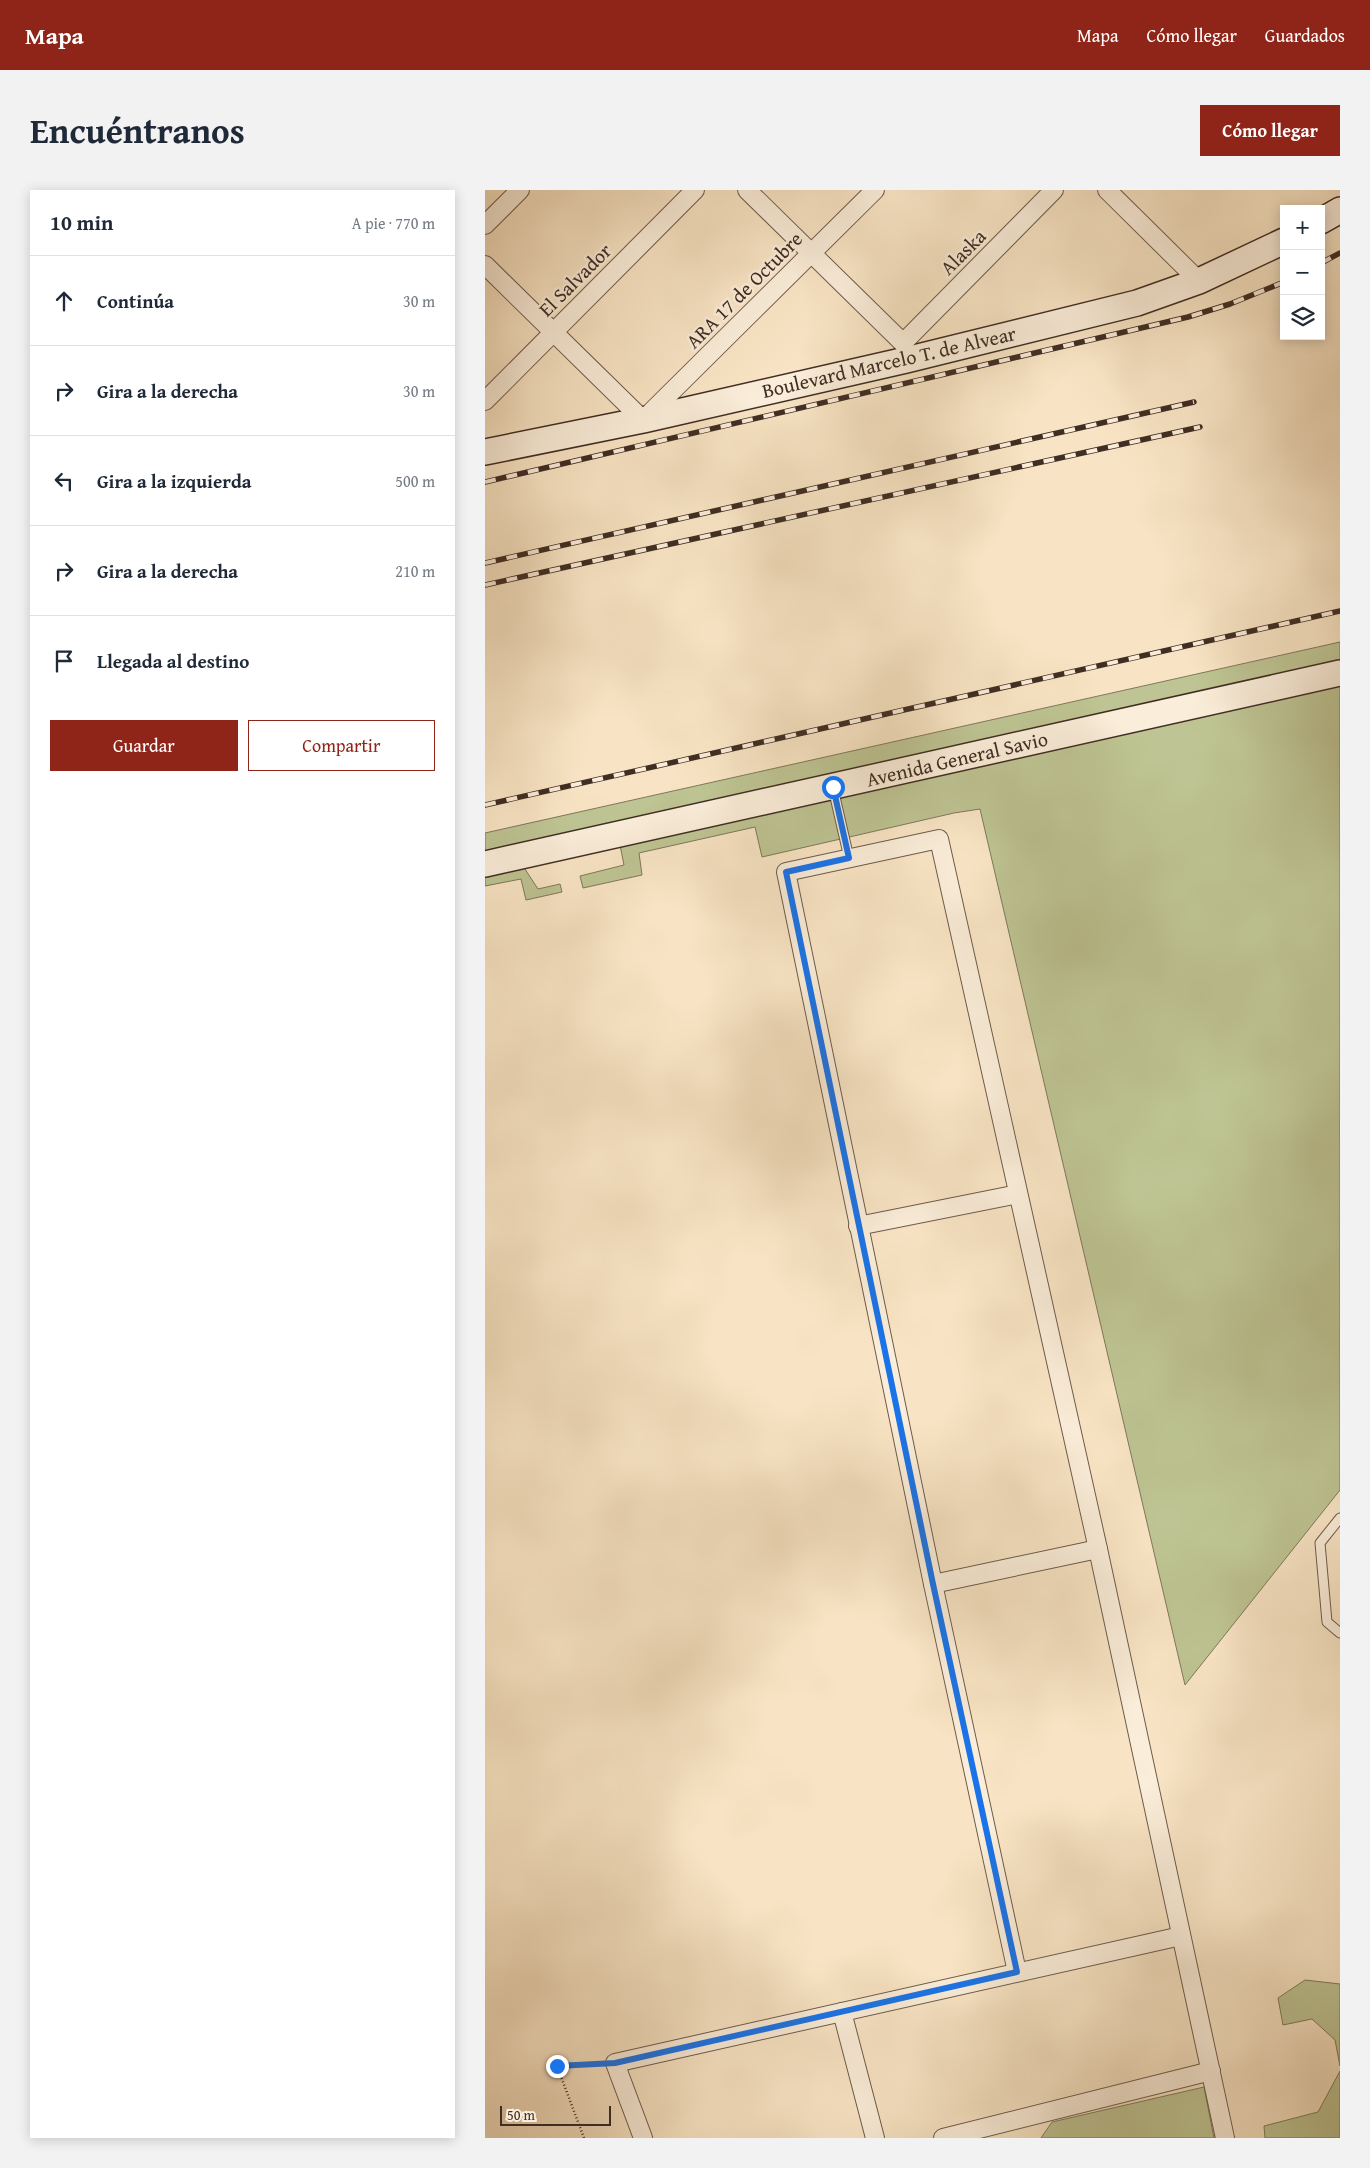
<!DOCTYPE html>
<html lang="es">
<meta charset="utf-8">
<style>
body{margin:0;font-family:"Gentium Book Plus",serif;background:#f2f2f3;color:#1f2937}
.controls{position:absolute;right:15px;top:15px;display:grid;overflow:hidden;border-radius:0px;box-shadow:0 2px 12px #0003}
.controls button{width:45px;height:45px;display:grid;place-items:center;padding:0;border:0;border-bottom:1px solid #e0e1e3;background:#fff;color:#1f2937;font:25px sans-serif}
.scale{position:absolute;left:15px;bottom:12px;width:111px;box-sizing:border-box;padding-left:5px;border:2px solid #402d23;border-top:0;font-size:14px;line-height:18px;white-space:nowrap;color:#402d23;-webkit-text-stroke:4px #faedd9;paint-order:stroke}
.stop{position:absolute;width:15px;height:15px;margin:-11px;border:4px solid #1a73e8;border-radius:50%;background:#fff}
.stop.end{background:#1a73e8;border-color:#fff;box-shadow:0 1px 5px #0008}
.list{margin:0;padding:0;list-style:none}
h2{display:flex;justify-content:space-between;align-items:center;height:65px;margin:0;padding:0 20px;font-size:21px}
h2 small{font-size:16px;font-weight:400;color:#747a83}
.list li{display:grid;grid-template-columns:32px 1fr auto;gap:15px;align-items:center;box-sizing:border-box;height:90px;padding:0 20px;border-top:1px solid #e0e1e3}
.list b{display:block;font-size:19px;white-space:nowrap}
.list em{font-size:16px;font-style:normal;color:#747a83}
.actions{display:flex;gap:10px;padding:15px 20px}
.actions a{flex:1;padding:11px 0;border:1px solid #8f2418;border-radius:0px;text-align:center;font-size:18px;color:#8f2418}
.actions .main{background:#8f2418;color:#fff}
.icon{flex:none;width:28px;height:28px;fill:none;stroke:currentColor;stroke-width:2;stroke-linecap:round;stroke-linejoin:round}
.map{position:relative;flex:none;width:855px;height:1948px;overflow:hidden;border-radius:0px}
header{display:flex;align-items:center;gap:30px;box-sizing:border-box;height:70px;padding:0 25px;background:#8f2418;color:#fff}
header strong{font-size:24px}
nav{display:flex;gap:28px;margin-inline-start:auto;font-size:18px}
.intro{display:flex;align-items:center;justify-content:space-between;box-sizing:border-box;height:120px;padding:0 30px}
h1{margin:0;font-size:35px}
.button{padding:12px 22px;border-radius:0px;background:#8f2418;color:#fff;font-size:18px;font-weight:700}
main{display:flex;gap:30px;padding:0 30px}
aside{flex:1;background:#fff;border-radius:0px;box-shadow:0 2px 12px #0003}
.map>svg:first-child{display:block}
.green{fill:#bec493;stroke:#7f785b}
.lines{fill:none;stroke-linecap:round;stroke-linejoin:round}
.lane-casing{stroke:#6e5b4b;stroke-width:11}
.street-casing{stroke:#6e5b4b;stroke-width:20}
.secondary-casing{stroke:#402d23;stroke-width:28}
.path{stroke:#402d23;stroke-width:2.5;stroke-dasharray:1 2.5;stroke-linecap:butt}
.lane{stroke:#faedd9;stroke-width:9}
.street{stroke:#faedd9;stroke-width:18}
.secondary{stroke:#faedd9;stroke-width:25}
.rail-casing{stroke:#402d23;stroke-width:5.5}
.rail{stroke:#faedd9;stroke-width:4;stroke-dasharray:11;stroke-linecap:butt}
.route{stroke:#1a73e8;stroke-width:6}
.labels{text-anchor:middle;stroke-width:5;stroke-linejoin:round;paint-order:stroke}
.street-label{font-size:20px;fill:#402d23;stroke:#faedd9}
</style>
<header>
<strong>Mapa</strong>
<nav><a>Mapa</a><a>Cómo llegar</a><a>Guardados</a></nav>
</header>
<div class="intro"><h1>Encuéntranos</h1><a class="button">Cómo llegar</a></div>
<main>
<aside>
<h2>10 min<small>A pie · 770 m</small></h2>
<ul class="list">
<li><svg class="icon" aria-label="ahead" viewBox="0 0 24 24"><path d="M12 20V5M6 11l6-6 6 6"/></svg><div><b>Continúa</b></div><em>30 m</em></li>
<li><svg class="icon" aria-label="right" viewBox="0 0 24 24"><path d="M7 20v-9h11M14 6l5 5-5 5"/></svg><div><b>Gira a la derecha</b></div><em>30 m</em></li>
<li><svg class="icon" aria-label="left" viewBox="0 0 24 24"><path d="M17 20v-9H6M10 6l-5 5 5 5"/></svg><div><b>Gira a la izquierda</b></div><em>500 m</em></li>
<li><svg class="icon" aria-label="right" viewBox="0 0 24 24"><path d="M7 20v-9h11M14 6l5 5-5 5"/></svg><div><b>Gira a la derecha</b></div><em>210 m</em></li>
<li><svg class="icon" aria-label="arrive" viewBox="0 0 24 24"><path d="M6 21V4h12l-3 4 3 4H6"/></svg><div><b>Llegada al destino</b></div></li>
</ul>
<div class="actions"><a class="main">Guardar</a><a>Compartir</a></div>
</aside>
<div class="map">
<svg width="855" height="1948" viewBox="0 0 855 1948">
<rect width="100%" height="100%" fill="#f8e4c4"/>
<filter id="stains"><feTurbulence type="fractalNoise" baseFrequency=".004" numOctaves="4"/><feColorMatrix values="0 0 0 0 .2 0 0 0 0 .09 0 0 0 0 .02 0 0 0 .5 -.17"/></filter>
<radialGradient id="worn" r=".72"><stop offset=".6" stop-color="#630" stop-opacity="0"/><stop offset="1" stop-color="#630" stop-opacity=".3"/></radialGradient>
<g class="green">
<polygon points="855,452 855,473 0,664 0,643"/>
<polygon points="855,496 855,1300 700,1495 495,619 469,623 277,667 270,637 154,663 157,685 98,698 95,686 139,675 135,655"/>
<polygon points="38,676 53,699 75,694 77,702 41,710 36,689 0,696 0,685"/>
<polygon points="820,1790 855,1794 855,1876 850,1850 827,1829 798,1835 793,1808"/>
<polygon points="855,1881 855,1948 780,1948 779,1936 833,1922"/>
<polygon points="719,1897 729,1948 556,1948 567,1932"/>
</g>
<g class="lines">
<g class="lane-casing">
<g id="lane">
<polyline points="348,598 364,668"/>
<polyline points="855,1328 835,1353 842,1432 855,1443"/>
</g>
</g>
<g class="street-casing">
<g id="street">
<polyline points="262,0 418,153"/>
<polyline points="622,0 714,91"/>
<polyline points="0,35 35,0"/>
<polyline points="0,75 158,230 390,0"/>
<polyline points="418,153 569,0"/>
<polyline points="0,211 210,0"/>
<polyline points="373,1036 533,1004"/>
<polyline points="448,1394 613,1359"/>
<polyline points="532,1782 448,1394 301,682 454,649 613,1359 740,1948"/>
<polyline points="357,1822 390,1948"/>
<polyline points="158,1948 130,1873 696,1746"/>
<polyline points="458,1948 726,1881"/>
</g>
</g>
<g class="secondary-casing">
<g id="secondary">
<polyline points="836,31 855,20"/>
<polyline points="0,262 158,230 421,170 652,113 714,91 799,51"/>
<polyline points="0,674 855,483"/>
</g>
</g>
<polyline class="path" points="99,1948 72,1876 114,1874"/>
<use href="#lane" class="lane"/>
<use href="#street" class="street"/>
<use href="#secondary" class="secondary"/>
<g class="rail-casing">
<g id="rail">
<polyline points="836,73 855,63"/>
<polyline points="0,292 703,127 745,114 799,92"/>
<polyline points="0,373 709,212"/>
<polyline points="0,395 715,237"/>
<polyline points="0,615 855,421"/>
</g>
</g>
<use href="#rail" class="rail"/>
</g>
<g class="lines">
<polyline class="route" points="72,1876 130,1873 532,1782 448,1394 301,682 364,668 348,597"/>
</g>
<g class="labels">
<g class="street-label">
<text transform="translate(478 62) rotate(-45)" y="7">Alaska</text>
<text transform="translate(90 90) rotate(-45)" y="7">El Salvador</text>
<text transform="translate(259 100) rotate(-45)" y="7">ARA 17 de Octubre</text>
<text transform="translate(404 172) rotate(-13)" y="7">Boulevard Marcelo T. de Alvear</text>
<text transform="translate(472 569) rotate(-13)" y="7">Avenida General Savio</text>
</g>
</g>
<rect width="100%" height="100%" filter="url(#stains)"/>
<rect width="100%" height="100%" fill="url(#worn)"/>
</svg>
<div class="controls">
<button>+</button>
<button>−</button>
<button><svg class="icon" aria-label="layers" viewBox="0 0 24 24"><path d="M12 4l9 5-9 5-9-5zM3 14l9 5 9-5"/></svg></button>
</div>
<div class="scale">50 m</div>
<div class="stop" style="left:348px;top:597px"></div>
<div class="stop end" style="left:72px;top:1876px"></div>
</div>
</main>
